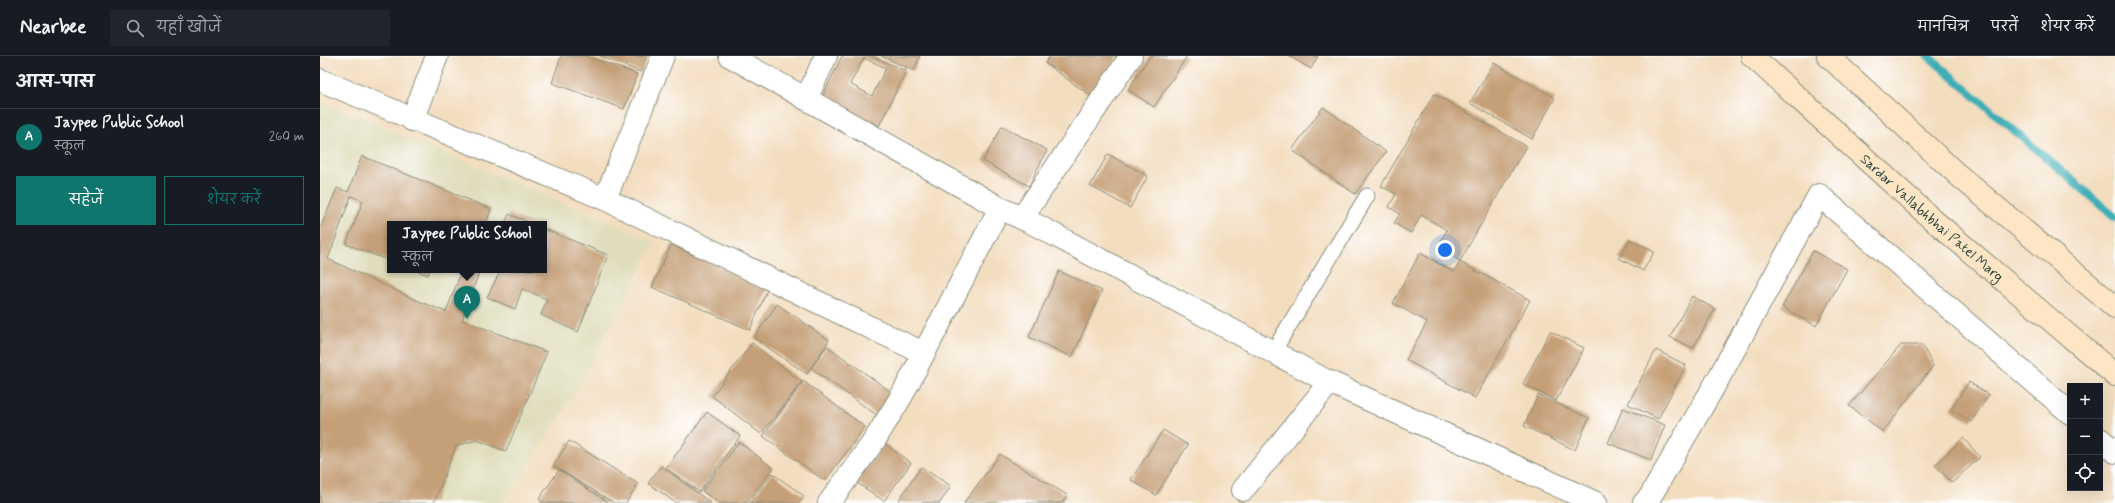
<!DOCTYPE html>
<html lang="hi">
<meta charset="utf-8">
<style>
body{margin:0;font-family:Mynerve,"Playpen Sans Deva",sans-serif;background:#20242c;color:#f1f3f6}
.controls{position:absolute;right:12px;bottom:12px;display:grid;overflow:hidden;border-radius:0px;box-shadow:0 4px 16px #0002}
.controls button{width:36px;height:36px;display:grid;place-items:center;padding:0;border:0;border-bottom:1px solid #363941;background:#171b24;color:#f1f3f6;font:20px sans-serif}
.you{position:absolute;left:1125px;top:194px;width:14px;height:14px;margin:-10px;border:3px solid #fff;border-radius:50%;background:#1a73e8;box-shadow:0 0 0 6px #1a73e833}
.badge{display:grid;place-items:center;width:26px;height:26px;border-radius:50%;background:#0f766e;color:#fff;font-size:13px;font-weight:700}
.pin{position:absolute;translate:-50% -33px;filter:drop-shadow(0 1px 2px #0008)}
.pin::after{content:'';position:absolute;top:21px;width:14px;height:12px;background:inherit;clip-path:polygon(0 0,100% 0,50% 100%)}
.popup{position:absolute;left:67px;top:165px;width:160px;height:52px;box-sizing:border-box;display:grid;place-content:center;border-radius:0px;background:#171b24;filter:drop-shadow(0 1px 3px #0005);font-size:13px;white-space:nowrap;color:#9ea1a6}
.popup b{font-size:15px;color:#f1f3f6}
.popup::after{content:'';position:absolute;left:50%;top:100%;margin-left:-8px;border:8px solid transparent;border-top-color:#171b24}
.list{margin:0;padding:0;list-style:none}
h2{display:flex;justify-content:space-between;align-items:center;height:52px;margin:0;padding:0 16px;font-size:17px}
h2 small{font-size:13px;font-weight:400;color:#9ea1a6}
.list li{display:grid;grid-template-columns:26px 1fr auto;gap:12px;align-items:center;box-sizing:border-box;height:56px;padding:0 16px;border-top:1px solid #363941}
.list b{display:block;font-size:15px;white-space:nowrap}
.list p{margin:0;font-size:13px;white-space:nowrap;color:#9ea1a6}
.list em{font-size:13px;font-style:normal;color:#9ea1a6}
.actions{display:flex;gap:8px;padding:12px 16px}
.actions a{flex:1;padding:9px 0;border:1px solid #0f766e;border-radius:0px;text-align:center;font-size:14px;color:#0f766e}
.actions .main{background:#0f766e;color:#fff}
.icon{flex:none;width:22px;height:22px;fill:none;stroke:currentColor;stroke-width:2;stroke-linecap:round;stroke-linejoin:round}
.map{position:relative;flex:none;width:1795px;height:447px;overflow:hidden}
header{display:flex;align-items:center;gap:24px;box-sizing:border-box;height:56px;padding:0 20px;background:#171b24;border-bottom:1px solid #363941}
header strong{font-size:19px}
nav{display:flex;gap:22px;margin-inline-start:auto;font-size:14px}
.search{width:280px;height:36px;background:#20242c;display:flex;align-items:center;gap:10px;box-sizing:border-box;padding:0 14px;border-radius:0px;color:#9ea1a6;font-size:15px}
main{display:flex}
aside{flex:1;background:#171b24}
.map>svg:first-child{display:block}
.built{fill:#dfddbb;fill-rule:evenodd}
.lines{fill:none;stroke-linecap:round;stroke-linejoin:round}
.stream{stroke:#3daeb5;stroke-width:8}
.building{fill:#c59f77;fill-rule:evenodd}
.lane-casing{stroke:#898d7a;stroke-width:17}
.street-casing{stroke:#898d7a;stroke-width:24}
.secondary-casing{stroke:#898d7a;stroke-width:24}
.lane{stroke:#fff;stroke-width:15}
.street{stroke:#fff;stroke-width:22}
.secondary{stroke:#fde5c5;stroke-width:22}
.labels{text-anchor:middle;stroke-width:3;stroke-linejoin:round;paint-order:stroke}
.street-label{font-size:14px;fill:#1f3d34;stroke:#fff}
</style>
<header>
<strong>Nearbee</strong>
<div class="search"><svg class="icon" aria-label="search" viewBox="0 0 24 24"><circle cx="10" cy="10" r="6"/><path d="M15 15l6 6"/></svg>यहाँ खोजें</div>
<nav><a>मानचित्र</a><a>परतें</a><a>शेयर करें</a></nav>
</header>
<main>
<aside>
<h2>आस-पास<small></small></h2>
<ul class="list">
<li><span class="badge">A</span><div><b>Jaypee Public School</b><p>स्कूल</p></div><em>260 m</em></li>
</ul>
<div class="actions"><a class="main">सहेजें</a><a>शेयर करें</a></div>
</aside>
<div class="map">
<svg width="1795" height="447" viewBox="0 0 1795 447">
<rect width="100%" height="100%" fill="#fff"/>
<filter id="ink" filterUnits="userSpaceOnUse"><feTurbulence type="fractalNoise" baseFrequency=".025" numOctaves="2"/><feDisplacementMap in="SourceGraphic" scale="8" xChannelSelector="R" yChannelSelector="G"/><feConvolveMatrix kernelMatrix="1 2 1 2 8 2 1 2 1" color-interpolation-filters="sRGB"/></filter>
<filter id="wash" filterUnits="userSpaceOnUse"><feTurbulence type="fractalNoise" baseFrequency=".012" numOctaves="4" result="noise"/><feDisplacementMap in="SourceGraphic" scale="16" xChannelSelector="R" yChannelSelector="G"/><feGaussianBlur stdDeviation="0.9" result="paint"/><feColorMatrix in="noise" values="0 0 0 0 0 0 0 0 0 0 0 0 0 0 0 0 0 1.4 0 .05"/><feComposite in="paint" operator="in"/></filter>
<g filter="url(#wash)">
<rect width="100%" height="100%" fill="#f3ddbf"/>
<path class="built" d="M0,45L335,186L253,340L183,447H0ZM70,168H224V214H70Z"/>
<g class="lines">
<polyline class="stream" points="1608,0 1795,161"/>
</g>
<g id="blocks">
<g class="building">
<polygon points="241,0 265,0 317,18 304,53 232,27"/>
<polygon points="280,0 327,0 321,16"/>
<path d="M522,0H552L586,15L559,70L502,41ZM544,2L566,12L552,40L530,28Z"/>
<polygon points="561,0 600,0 594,15"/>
<polygon points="730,0 797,0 771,40 725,7"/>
<polygon points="830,0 867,0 834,51 808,34"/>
<polygon points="969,0 998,0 991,13"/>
<polygon points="1174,7 1235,42 1212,83 1150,47"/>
<polygon points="1114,38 1206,90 1140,205 1117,192 1127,174 1101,159 1091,177 1074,167 1080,158 1069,151 1076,138 1061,130"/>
<polygon points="1003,51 1066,96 1035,138 972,94"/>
<polygon points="682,70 727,94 709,130 663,105"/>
<polygon points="788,98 828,120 810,152 770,130"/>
<polygon points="42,100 171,153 166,168 70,168 70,205 26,188 43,145 31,140 8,203 94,243 126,256 142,214 160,214 142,264 227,296 186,395 157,384 136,390 114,447 0,447 0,173 17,132 28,136"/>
<polygon points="189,158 213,168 185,168"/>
<polygon points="224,173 288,199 258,276 221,259 227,243 202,233 195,253 167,241 181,214 224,214"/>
<polygon points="1310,183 1334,196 1323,215 1299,202"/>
<polygon points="351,189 448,232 430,274 332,231"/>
<polygon points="1493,195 1527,213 1496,270 1462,251"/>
<polygon points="1100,197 1134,216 1140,206 1210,244 1155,342 1086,304 1107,266 1073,247"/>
<polygon points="95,214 110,214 108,219"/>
<polygon points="739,215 782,235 752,301 709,281"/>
<polygon points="1372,240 1395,253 1373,292 1350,281"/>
<polygon points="457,248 509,284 487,318 434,282"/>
<polygon points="1230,275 1264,292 1236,345 1203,328"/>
<polygon points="432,287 482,326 441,378 392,340"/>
<polygon points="1581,289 1602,289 1613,310 1563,376 1529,350"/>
<polygon points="507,290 574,338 558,360 491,312"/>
<polygon points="1336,294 1366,309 1338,363 1308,348"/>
<polygon points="483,325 545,371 505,425 443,380"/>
<polygon points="1649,326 1669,339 1651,366 1631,353"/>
<polygon points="1218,339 1269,362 1255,394 1204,370"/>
<polygon points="1303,352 1345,369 1331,404 1288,387"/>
<polygon points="387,356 420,380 379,436 346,412"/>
<polygon points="843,374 868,389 836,439 811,424"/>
<polygon points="1643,382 1660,401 1632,427 1615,409"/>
<polygon points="249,385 318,428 306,447 294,447 233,410"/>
<polygon points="419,386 453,412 427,447 399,447 382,435"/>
<polygon points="564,387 591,407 564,445 536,426"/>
<polygon points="680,398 684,401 747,439 742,447 644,447"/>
<polygon points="341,410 391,447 356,447 328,427"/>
<polygon points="601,411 631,430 620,447 577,447"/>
<polygon points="239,414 289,447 225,447 219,443"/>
<polygon points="452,417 484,440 479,447 430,447"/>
</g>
</g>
</g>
<g filter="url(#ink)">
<use href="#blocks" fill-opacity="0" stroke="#898d7a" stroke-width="1"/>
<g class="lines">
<g class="lane-casing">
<polyline id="lane" points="953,296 1047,140"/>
</g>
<g class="street-casing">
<g id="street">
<polyline points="410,0 680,152"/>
<polyline points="0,24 285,143 603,297"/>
<polyline points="486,43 506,0"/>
<polyline points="92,64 117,0"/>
<polyline points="285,143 343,0"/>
<polyline points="702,162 811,0"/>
<polyline points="1780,383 1795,396"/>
<polyline points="923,434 1010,326"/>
<polyline points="509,447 554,385 581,341 680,152 716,169 1005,324 1276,447"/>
<polyline points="1324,447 1330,441 1397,325 1499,139 1750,357"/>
</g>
</g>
<g class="secondary-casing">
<g id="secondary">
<path id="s1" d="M1432,0L1612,163L1795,319"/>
<polyline points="1508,0 1638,119 1795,251"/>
</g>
</g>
<use href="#lane" class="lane"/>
<use href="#street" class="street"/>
<use href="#secondary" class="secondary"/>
</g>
</g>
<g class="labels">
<g class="street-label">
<text dy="5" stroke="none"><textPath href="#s1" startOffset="242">Sardar Vallabhbhai Patel Marg</textPath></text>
</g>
</g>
</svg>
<div class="controls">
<button>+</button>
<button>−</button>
<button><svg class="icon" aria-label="locate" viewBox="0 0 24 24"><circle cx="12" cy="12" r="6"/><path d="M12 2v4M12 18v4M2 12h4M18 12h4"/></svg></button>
</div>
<div class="you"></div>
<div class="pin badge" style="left:147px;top:263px">A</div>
<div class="popup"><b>Jaypee Public School</b>स्कूल</div>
</div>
</main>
